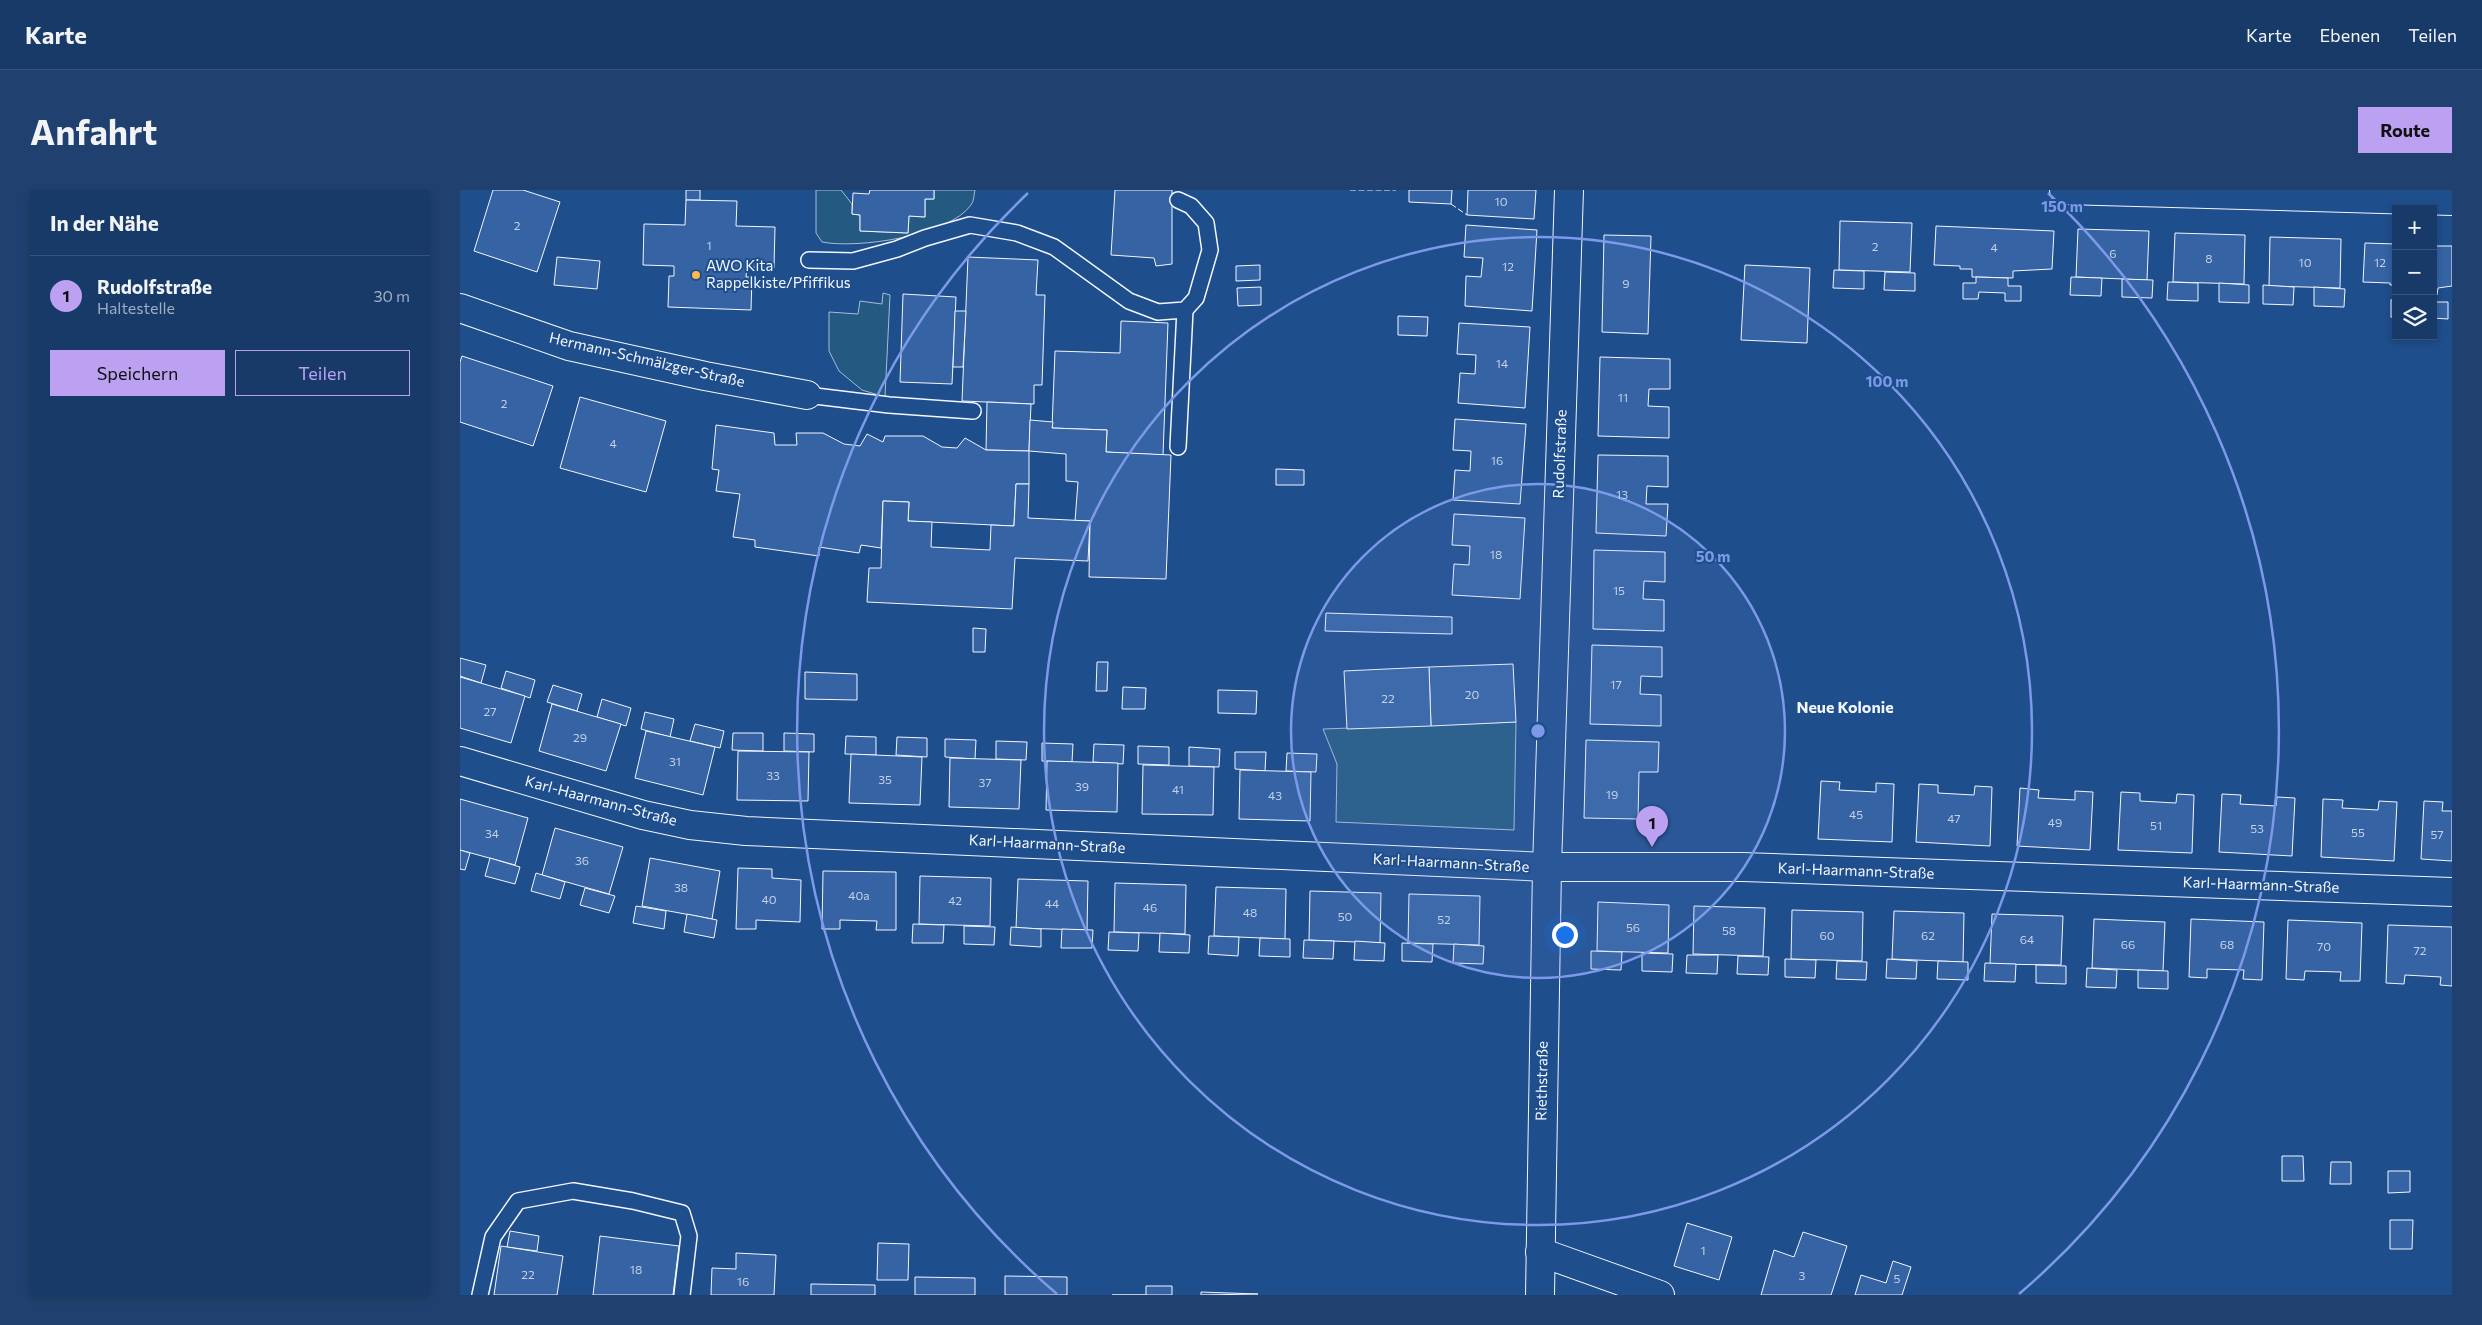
<!DOCTYPE html>
<html lang="de">
<meta charset="utf-8">
<style>
body{margin:0;font-family:Commissioner,sans-serif;background:#20416f;color:#f1f3f6}
.controls{position:absolute;right:15px;top:15px;display:grid;overflow:hidden;border-radius:0px;box-shadow:0 2px 8px #0003}
.controls button{width:45px;height:45px;display:grid;place-items:center;padding:0;border:0;border-bottom:1px solid #36547d;background:#173a69;color:#f1f3f6;font:25px sans-serif}
.you{position:absolute;left:1104px;top:744px;width:18px;height:18px;margin:-12px;border:4px solid #fff;border-radius:50%;background:#1a73e8;box-shadow:0 0 0 8px #1a73e833}
.badge{display:grid;place-items:center;width:32px;height:32px;border-radius:50%;background:#bca0f2;color:#111;font-size:16px;font-weight:700}
.pin{position:absolute;translate:-50% -41px;filter:drop-shadow(0 1px 2px #0008)}
.pin::after{content:'';position:absolute;top:26px;width:18px;height:15px;background:inherit;clip-path:polygon(0 0,100% 0,50% 100%)}
.list{margin:0;padding:0;list-style:none}
h2{display:flex;justify-content:space-between;align-items:center;height:65px;margin:0;padding:0 20px;font-size:21px}
h2 small{font-size:16px;font-weight:400;color:#9eadc0}
.list li{display:grid;grid-template-columns:32px 1fr auto;gap:15px;align-items:center;box-sizing:border-box;height:80px;padding:0 20px;border-top:1px solid #36547d}
.list b{display:block;font-size:19px;white-space:nowrap}
.list p{margin:0;font-size:16px;white-space:nowrap;color:#9eadc0}
.list em{font-size:16px;font-style:normal;color:#9eadc0}
.actions{display:flex;gap:10px;padding:15px 20px}
.actions a{flex:1;padding:11px 0;border:1px solid #bca0f2;border-radius:0px;text-align:center;font-size:18px;color:#bca0f2}
.actions .main{background:#bca0f2;color:#111}
.icon{flex:none;width:28px;height:28px;fill:none;stroke:currentColor;stroke-width:2;stroke-linecap:round;stroke-linejoin:round}
.map{position:relative;flex:none;width:1992px;height:1105px;overflow:hidden;border-radius:0px}
header{display:flex;align-items:center;gap:30px;box-sizing:border-box;height:70px;padding:0 25px;background:#173a69;border-bottom:1px solid #36547d}
header strong{font-size:24px}
nav{display:flex;gap:28px;margin-inline-start:auto;font-size:18px}
.intro{display:flex;align-items:center;justify-content:space-between;box-sizing:border-box;height:120px;padding:0 30px}
h1{margin:0;font-size:35px}
.button{padding:12px 22px;border-radius:0px;background:#bca0f2;color:#111;font-size:18px;font-weight:700}
main{display:flex;gap:30px;padding:0 30px}
aside{flex:1;background:#173a69;border-radius:0px;box-shadow:0 2px 8px #0003}
.map>svg:first-child{display:block}
.green{fill:#245a82;stroke:#a8bbd7}
.building{fill:#3563a3;stroke:#f2f6ff}
.lines{fill:none;stroke-linecap:round;stroke-linejoin:round}
.service-casing{stroke:#f2f6ff;stroke-width:18}
.minor-casing{stroke:#f2f6ff;stroke-width:30}
.service{stroke:#1f4e8c;stroke-width:15}
.minor{stroke:#1f4e8c;stroke-width:28}
.fence{stroke:#f2f6ff;stroke-width:1;stroke-dasharray:6 2.5;stroke-linecap:butt}
.ring{fill:none;stroke:#7d9aea;stroke-width:2.5}
.poi-dot{fill:#ffb74d;stroke:#1f4e8c;stroke-width:2}
.labels{text-anchor:middle;stroke-width:4;stroke-linejoin:round;paint-order:stroke}
.number-label{font-size:12px;fill:#c3d1e8}
.poi-label{font-size:15px;fill:#f2f6ff;stroke:#1f4e8c;text-anchor:start}
.street-label{font-size:15px;fill:#f2f6ff;stroke:#1f4e8c}
.neighbourhood-label{font-size:16px;font-weight:bold;fill:#f2f6ff;stroke:#1f4e8c}
.centre{fill:#7d9aea;stroke:#1f4e8c;stroke-width:2.5}
.ring-label{font-size:15px;text-anchor:middle;font-weight:bold;fill:#7d9aea;stroke:#1f4e8c;stroke-width:4;stroke-linejoin:round;paint-order:stroke}
</style>
<header>
<strong>Karte</strong>
<nav><a>Karte</a><a>Ebenen</a><a>Teilen</a></nav>
</header>
<div class="intro"><h1>Anfahrt</h1><a class="button">Route</a></div>
<main>
<aside>
<h2>In der Nähe<small></small></h2>
<ul class="list">
<li><span class="badge">1</span><div><b>Rudolfstraße</b><p>Haltestelle</p></div><em>30 m</em></li>
</ul>
<div class="actions"><a class="main">Speichern</a><a>Teilen</a></div>
</aside>
<div class="map">
<svg width="1992" height="1105" viewBox="0 0 1992 1105">
<rect width="100%" height="100%" fill="#1f4e8c"/>
<g class="green">
<path d="M356,0H381L392,14V24L400,25V41L448,43L449,26L465,27V9H474V0H515C514,4 514,11 511,15C489,46 397,59 362,52L356,43Z"/>
<polygon points="423,103 430,105 425,207 402,200 379,181 369,161 369,122 398,124 400,111 422,114"/>
<polygon points="1056,532 1054,640 876,632 877,574 863,539"/>
</g>
<g class="building">
<polygon points="33,0 63,0 100,12 77,82 14,61"/>
<rect x="226" y="0" width="14" height="10"/>
<polygon points="410,0 474,0 474,9 465,9 465,27 449,26 448,43 400,41 400,25 392,24 393,3 409,4"/>
<polygon points="655,0 712,0 712,74 696,76 694,68 651,65"/>
<polygon points="949,0 992,0 991,14 949,12"/>
<polygon points="1008,0 1076,0 1074,29 1007,25"/>
<polygon points="226,10 277,11 276,36 315,37 314,78 287,77 286,87 292,87 291,120 208,117 209,86 214,86 214,76 183,75 184,34 225,35"/>
<polygon points="1380,31 1452,33 1450,82 1379,80"/>
<polygon points="1006,35 1077,40 1072,121 1005,116 1006,86 1021,87 1023,68 1004,67"/>
<polygon points="1476,36 1594,41 1592,79 1553,81 1553,88 1516,87 1512,87 1512,79 1500,79 1500,76 1474,75"/>
<polygon points="1618,39 1689,41 1687,90 1616,87"/>
<polygon points="1715,43 1785,45 1784,94 1713,92"/>
<polygon points="1144,45 1191,46 1188,144 1142,142"/>
<polygon points="1810,47 1881,49 1880,98 1809,96"/>
<polygon points="1905,53 1936,54 1936,95 1930,95 1930,93 1903,92"/>
<polygon points="1973,56 1992,56 1992,96 1978,98 1977,105 1973,104"/>
<polygon points="97,67 140,71 137,99 94,95"/>
<polygon points="508,67 578,70 576,105 585,105 582,195 574,195 574,214 502,211"/>
<polygon points="800,75 800,90 776,91 776,76"/>
<polygon points="1285,75 1350,78 1347,153 1281,150"/>
<polygon points="1374,80 1404,81 1404,99 1373,98"/>
<polygon points="1425,82 1455,83 1455,101 1424,100"/>
<polygon points="1516,87 1548,88 1548,96 1561,96 1561,111 1545,111 1545,103 1519,102 1518,109 1503,109 1503,93 1516,93"/>
<polygon points="1611,87 1642,88 1641,106 1610,105"/>
<polygon points="1662,89 1693,90 1692,108 1662,107"/>
<polygon points="1708,92 1738,93 1738,111 1707,110"/>
<polygon points="1759,93 1789,95 1789,113 1759,112"/>
<polygon points="1803,95 1834,97 1833,115 1803,114"/>
<polygon points="801,97 801,115 778,116 777,98"/>
<polygon points="1854,97 1885,99 1884,117 1854,116"/>
<polygon points="443,104 496,107 492,194 440,192"/>
<rect x="1931" y="110" width="5" height="17"/>
<polygon points="1973,112 1988,112 1988,129 1973,128"/>
<polygon points="495,121 506,121 503,177 493,177"/>
<polygon points="938,126 968,127 967,146 938,145"/>
<polygon points="661,131 708,133 703,265 646,262 647,240 592,238 595,161 660,163"/>
<polygon points="999,133 1070,137 1065,218 998,213 1000,183 1015,184 1016,165 997,164"/>
<polygon points="2,166 93,196 73,256 0,232 0,172"/>
<polygon points="1140,167 1210,169 1210,199 1189,199 1188,216 1209,217 1209,248 1138,246"/>
<polygon points="120,207 206,231 186,302 100,278"/>
<polygon points="527,212 571,214 569,261 526,260"/>
<polygon points="995,229 1066,234 1060,314 993,310 995,280 1010,281 1011,261 993,260"/>
<polygon points="570,230 593,232 592,238 647,240 646,262 711,265 706,389 629,387 630,331 615,331 618,292 606,291 606,264 569,261"/>
<polygon points="256,235 314,243 315,255 337,255 336,243 363,243 384,254 400,256 407,244 423,252 425,246 463,246 482,257 497,258 505,248 526,260 569,261 569,294 556,294 554,336 448,331 449,312 423,311 421,358 401,355 399,363 359,357 359,366 295,357 295,350 273,347 280,304 256,301 259,280 252,279"/>
<polygon points="1138,265 1208,266 1208,297 1187,296 1186,314 1208,314 1206,346 1136,343"/>
<polygon points="816,279 844,280 844,295 816,295"/>
<polygon points="556,294 569,294 568,328 630,331 628,371 555,368 552,419 407,412 409,378 421,378 423,311 449,312 448,331 472,332 471,357 530,360 531,335 554,336"/>
<polygon points="994,324 1065,328 1060,409 992,405 994,374 1009,375 1010,356 992,355"/>
<polygon points="1134,360 1205,362 1205,392 1184,391 1183,409 1204,410 1204,441 1133,439"/>
<polygon points="866,423 992,427 992,444 865,441"/>
<polygon points="513,438 526,439 525,462 513,462"/>
<polygon points="1132,455 1202,457 1202,487 1181,486 1180,504 1201,505 1201,536 1130,534"/>
<polygon points="0,468 26,475 21,493 0,486"/>
<polygon points="637,472 648,472 647,501 636,501"/>
<polygon points="1053,474 1056,532 971,536 969,477"/>
<polygon points="969,477 971,536 887,539 884,481"/>
<polygon points="46,481 75,490 70,508 41,498"/>
<polygon points="345,482 397,484 397,510 345,509"/>
<polygon points="0,487 65,506 51,553 0,538"/>
<polygon points="93,495 122,504 117,521 87,512"/>
<polygon points="663,497 686,498 685,519 662,519"/>
<polygon points="758,500 797,501 796,524 758,523"/>
<polygon points="142,509 171,518 166,536 137,527"/>
<polygon points="92,514 161,534 146,581 79,561"/>
<polygon points="185,522 214,529 210,547 181,539"/>
<polygon points="235,534 264,541 260,558 230,551"/>
<polygon points="186,541 255,557 243,605 175,588"/>
<polygon points="273,543 303,543 303,561 272,560"/>
<polygon points="324,543 354,544 354,562 324,561"/>
<polygon points="386,546 416,547 416,565 385,564"/>
<polygon points="437,547 467,548 467,567 436,565"/>
<polygon points="485,549 516,550 515,569 485,567"/>
<polygon points="1126,550 1199,552 1198,582 1179,582 1178,629 1124,628"/>
<polygon points="536,551 567,552 566,570 536,569"/>
<polygon points="582,553 613,554 612,572 582,571"/>
<polygon points="634,554 664,555 663,574 633,572"/>
<polygon points="678,556 709,557 709,575 678,574"/>
<polygon points="729,557 760,559 759,577 729,576"/>
<polygon points="278,561 349,562 348,611 277,610"/>
<polygon points="775,562 806,562 805,581 775,579"/>
<polygon points="827,563 857,564 856,582 826,581"/>
<polygon points="391,564 462,567 460,615 389,613"/>
<polygon points="490,568 561,570 559,619 489,617"/>
<polygon points="587,571 658,573 657,622 586,620"/>
<polygon points="683,575 754,577 753,625 682,624"/>
<polygon points="780,580 851,582 850,631 779,629"/>
<polygon points="1361,591 1380,592 1379,600 1416,602 1416,593 1434,594 1432,652 1358,649"/>
<polygon points="1459,594 1478,595 1478,603 1514,605 1515,596 1532,597 1530,656 1456,652"/>
<polygon points="1560,598 1579,600 1578,608 1615,610 1615,601 1633,602 1630,660 1557,656"/>
<polygon points="1661,602 1680,603 1680,611 1716,613 1717,604 1734,605 1732,663 1658,660"/>
<polygon points="1762,604 1781,605 1780,614 1816,616 1817,607 1835,608 1832,666 1759,662"/>
<polygon points="0,609 68,628 55,675 0,660"/>
<polygon points="1863,609 1883,610 1882,618 1918,620 1919,611 1937,612 1934,671 1861,667"/>
<polygon points="1964,611 1983,612 1982,621 1992,621 1992,671 1961,669"/>
<polygon points="95,638 163,657 149,704 82,685"/>
<polygon points="0,660 10,663 5,680 0,679"/>
<polygon points="30,668 60,677 55,694 25,686"/>
<polygon points="190,668 260,681 252,729 182,716"/>
<polygon points="278,678 312,679 312,688 341,690 340,732 296,730 296,739 276,739"/>
<polygon points="363,681 436,682 436,740 416,740 417,731 380,730 380,739 362,739"/>
<polygon points="76,683 105,692 100,709 71,701"/>
<polygon points="460,686 531,688 530,736 459,734"/>
<polygon points="558,689 628,691 627,740 556,738"/>
<polygon points="655,693 726,695 725,744 654,742"/>
<polygon points="756,697 826,699 825,749 754,746"/>
<polygon points="125,698 155,706 149,723 120,715"/>
<polygon points="850,701 921,703 920,753 849,750"/>
<polygon points="949,704 1020,706 1019,755 948,753"/>
<polygon points="1138,712 1209,715 1208,763 1137,761"/>
<polygon points="176,716 206,721 204,739 173,733"/>
<polygon points="1234,716 1305,718 1303,766 1233,764"/>
<polygon points="1332,720 1403,722 1402,771 1331,769"/>
<polygon points="1434,721 1504,723 1503,772 1432,769"/>
<polygon points="227,724 257,730 254,748 224,742"/>
<polygon points="1532,724 1603,726 1601,775 1530,774"/>
<polygon points="1634,729 1705,732 1703,781 1632,778"/>
<polygon points="1731,729 1804,732 1802,790 1783,789 1784,780 1747,779 1747,788 1729,787"/>
<polygon points="1828,730 1902,733 1900,791 1880,791 1881,782 1845,781 1844,790 1826,789"/>
<polygon points="453,734 484,735 483,753 452,753"/>
<polygon points="1928,735 1992,737 1992,796 1980,795 1981,787 1945,785 1944,794 1926,793"/>
<polygon points="504,736 535,737 534,755 504,754"/>
<polygon points="551,737 581,739 581,757 550,755"/>
<polygon points="602,739 633,740 632,758 601,758"/>
<polygon points="649,742 679,743 678,761 648,760"/>
<polygon points="700,743 730,745 729,763 699,762"/>
<polygon points="749,746 779,747 778,766 748,764"/>
<polygon points="800,748 830,749 830,767 799,766"/>
<polygon points="844,750 874,751 873,769 843,768"/>
<polygon points="895,751 925,753 924,771 894,770"/>
<polygon points="942,753 973,754 972,772 942,771"/>
<polygon points="994,754 1024,756 1023,774 993,773"/>
<polygon points="1131,761 1162,762 1161,780 1131,779"/>
<polygon points="1182,763 1213,764 1212,782 1182,781"/>
<polygon points="1227,765 1258,765 1257,784 1226,783"/>
<polygon points="1278,766 1309,767 1308,785 1277,784"/>
<polygon points="1325,769 1356,770 1355,788 1325,787"/>
<polygon points="1427,769 1457,771 1456,789 1426,788"/>
<polygon points="1377,771 1407,772 1406,790 1376,789"/>
<polygon points="1478,771 1508,772 1508,790 1477,789"/>
<polygon points="1525,773 1556,774 1555,792 1524,791"/>
<polygon points="1576,775 1606,776 1606,794 1576,793"/>
<polygon points="1627,778 1657,780 1656,798 1626,797"/>
<polygon points="1678,780 1708,781 1708,799 1678,798"/>
<polygon points="1822,966 1843,966 1844,991 1822,991"/>
<polygon points="1871,972 1891,972 1891,994 1870,994"/>
<polygon points="1928,981 1950,981 1950,1002 1928,1003"/>
<polygon points="1930,1030 1953,1030 1952,1059 1930,1059"/>
<polygon points="1227,1033 1272,1047 1259,1090 1214,1076"/>
<polygon points="50,1041 79,1046 77,1061 47,1057"/>
<polygon points="1343,1042 1387,1056 1371,1105 1301,1105 1314,1060 1334,1067"/>
<polygon points="140,1046 219,1056 213,1105 133,1105"/>
<polygon points="418,1053 449,1054 448,1090 417,1090"/>
<polygon points="41,1056 103,1066 97,1105 34,1105"/>
<polygon points="276,1063 316,1065 314,1105 251,1105 252,1078 276,1079"/>
<polygon points="1433,1071 1451,1077 1442,1105 1395,1105 1401,1085 1426,1093"/>
<polygon points="545,1086 607,1087 607,1105 545,1105"/>
<polygon points="455,1087 515,1088 515,1105 455,1105"/>
<polygon points="351,1094 415,1095 415,1105 351,1105"/>
<polygon points="686,1096 712,1096 712,1105 652,1105 686,1105"/>
<polygon points="741,1102 798,1104 741,1105"/>
</g>
<g class="lines">
<g class="service-casing">
<g id="service">
<polyline points="349,70 393,71 437,59 465,48 510,35 557,43 594,57 669,111 698,122 725,120 736,108 750,60 746,33 731,16 718,10"/>
<polyline points="347,205 429,215 513,221"/>
<polyline points="718,257 725,120"/>
<polyline points="20,1105 33,1047 58,1011 113,1001 173,1011 222,1023 229,1046 222,1105"/>
</g>
</g>
<g class="minor-casing">
<g id="minor">
<polyline points="1604,0 1992,11"/>
<polyline points="0,118 109,156 245,186 347,205"/>
<polyline points="0,571 183,625 230,635 286,641 1087,677 1283,677 1992,702"/>
<polyline points="1080,1062 1200,1105"/>
<polyline points="1080,1105 1087,677 1109,0"/>
</g>
</g>
<use href="#service" class="service"/>
<use href="#minor" class="minor"/>
<g class="fence">
<polyline points="890,0 936,0"/>
<polyline points="991,14 1007,25"/>
</g>
</g>
<circle cx="1078" cy="541" r="247" fill="#7d9aea" fill-opacity=".12"/>
<g class="ring">
<circle cx="1078" cy="541" r="247"/>
<circle cx="1078" cy="541" r="494"/>
<path d="M597 1104A741 741 0 0 1 568 3M1588 3A741 741 0 0 1 1559 1104"/>
</g>
<circle class="poi-dot" cx="236" cy="85" r="5"/>
<g class="labels">
<g class="number-label">
<text x="1041" y="16">10</text>
<text x="57" y="40">2</text>
<text x="249" y="60">1</text>
<text x="1415" y="61">2</text>
<text x="1534" y="62">4</text>
<text x="1653" y="68">6</text>
<text x="1749" y="73">8</text>
<text x="1845" y="77">10</text>
<text x="1920" y="77">12</text>
<text x="1048" y="81">12</text>
<text x="1166" y="98">9</text>
<text x="1042" y="178">14</text>
<text x="1163" y="212">11</text>
<text x="44" y="218">2</text>
<text x="153" y="258">4</text>
<text x="1037" y="275">16</text>
<text x="1162" y="309">13</text>
<text x="1036" y="369">18</text>
<text x="1159" y="405">15</text>
<text x="1156" y="499">17</text>
<text x="1012" y="509">20</text>
<text x="928" y="513">22</text>
<text x="30" y="526">27</text>
<text x="120" y="552">29</text>
<text x="215" y="576">31</text>
<text x="313" y="590">33</text>
<text x="425" y="594">35</text>
<text x="525" y="597">37</text>
<text x="622" y="601">39</text>
<text x="718" y="604">41</text>
<text x="1152" y="609">19</text>
<text x="815" y="610">43</text>
<text x="1396" y="629">45</text>
<text x="1494" y="633">47</text>
<text x="1595" y="637">49</text>
<text x="1696" y="640">51</text>
<text x="1797" y="643">53</text>
<text x="1898" y="647">55</text>
<text x="32" y="648">34</text>
<text x="1977" y="649">57</text>
<text x="122" y="675">36</text>
<text x="221" y="702">38</text>
<text x="399" y="710">40a</text>
<text x="309" y="714">40</text>
<text x="495" y="715">42</text>
<text x="592" y="718">44</text>
<text x="690" y="722">46</text>
<text x="790" y="727">48</text>
<text x="885" y="731">50</text>
<text x="984" y="734">52</text>
<text x="1173" y="742">56</text>
<text x="1269" y="745">58</text>
<text x="1367" y="750">60</text>
<text x="1468" y="750">62</text>
<text x="1567" y="754">64</text>
<text x="1668" y="759">66</text>
<text x="1767" y="759">68</text>
<text x="1864" y="761">70</text>
<text x="1960" y="765">72</text>
<text x="1243" y="1065">1</text>
<text x="176" y="1084">18</text>
<text x="68" y="1089">22</text>
<text x="1342" y="1090">3</text>
<text x="1437" y="1093">5</text>
<text x="283" y="1096">16</text>
</g>
<g class="poi-label">
<text x="246" y="81">AWO Kita<tspan x="246" dy="17">Rappelkiste/Pfiffikus</tspan></text>
</g>
<g class="street-label">
<text transform="translate(187 170) rotate(13)" y="5">Hermann-Schmälzger-Straße</text>
<text transform="translate(1100 264) rotate(-88)" y="5">Rudolfstraße</text>
<text transform="translate(141 611) rotate(15)" y="5">Karl-Haarmann-Straße</text>
<text transform="translate(587 654) rotate(3)" y="5">Karl-Haarmann-Straße</text>
<text transform="translate(991 673) rotate(3)" y="5">Karl-Haarmann-Straße</text>
<text transform="translate(1396 681) rotate(2)" y="5">Karl-Haarmann-Straße</text>
<text transform="translate(1801 695) rotate(2)" y="5">Karl-Haarmann-Straße</text>
<text transform="translate(1082 891) rotate(-89)" y="5">Riethstraße</text>
</g>
<g class="neighbourhood-label">
<text x="1385" y="523">Neue Kolonie</text>
</g>
</g>
<circle cx="1078" cy="541" r="8" class="centre"/>
<g class="ring-label">
<text x="1602" y="22">150 m</text>
<text x="1427" y="197">100 m</text>
<text x="1253" y="372">50 m</text>
</g>
</svg>
<div class="controls">
<button>+</button>
<button>−</button>
<button><svg class="icon" aria-label="layers" viewBox="0 0 24 24"><path d="M12 4l9 5-9 5-9-5zM3 14l9 5 9-5"/></svg></button>
</div>
<div class="you"></div>
<div class="pin badge" style="left:1192px;top:657px">1</div>
</div>
</main>
